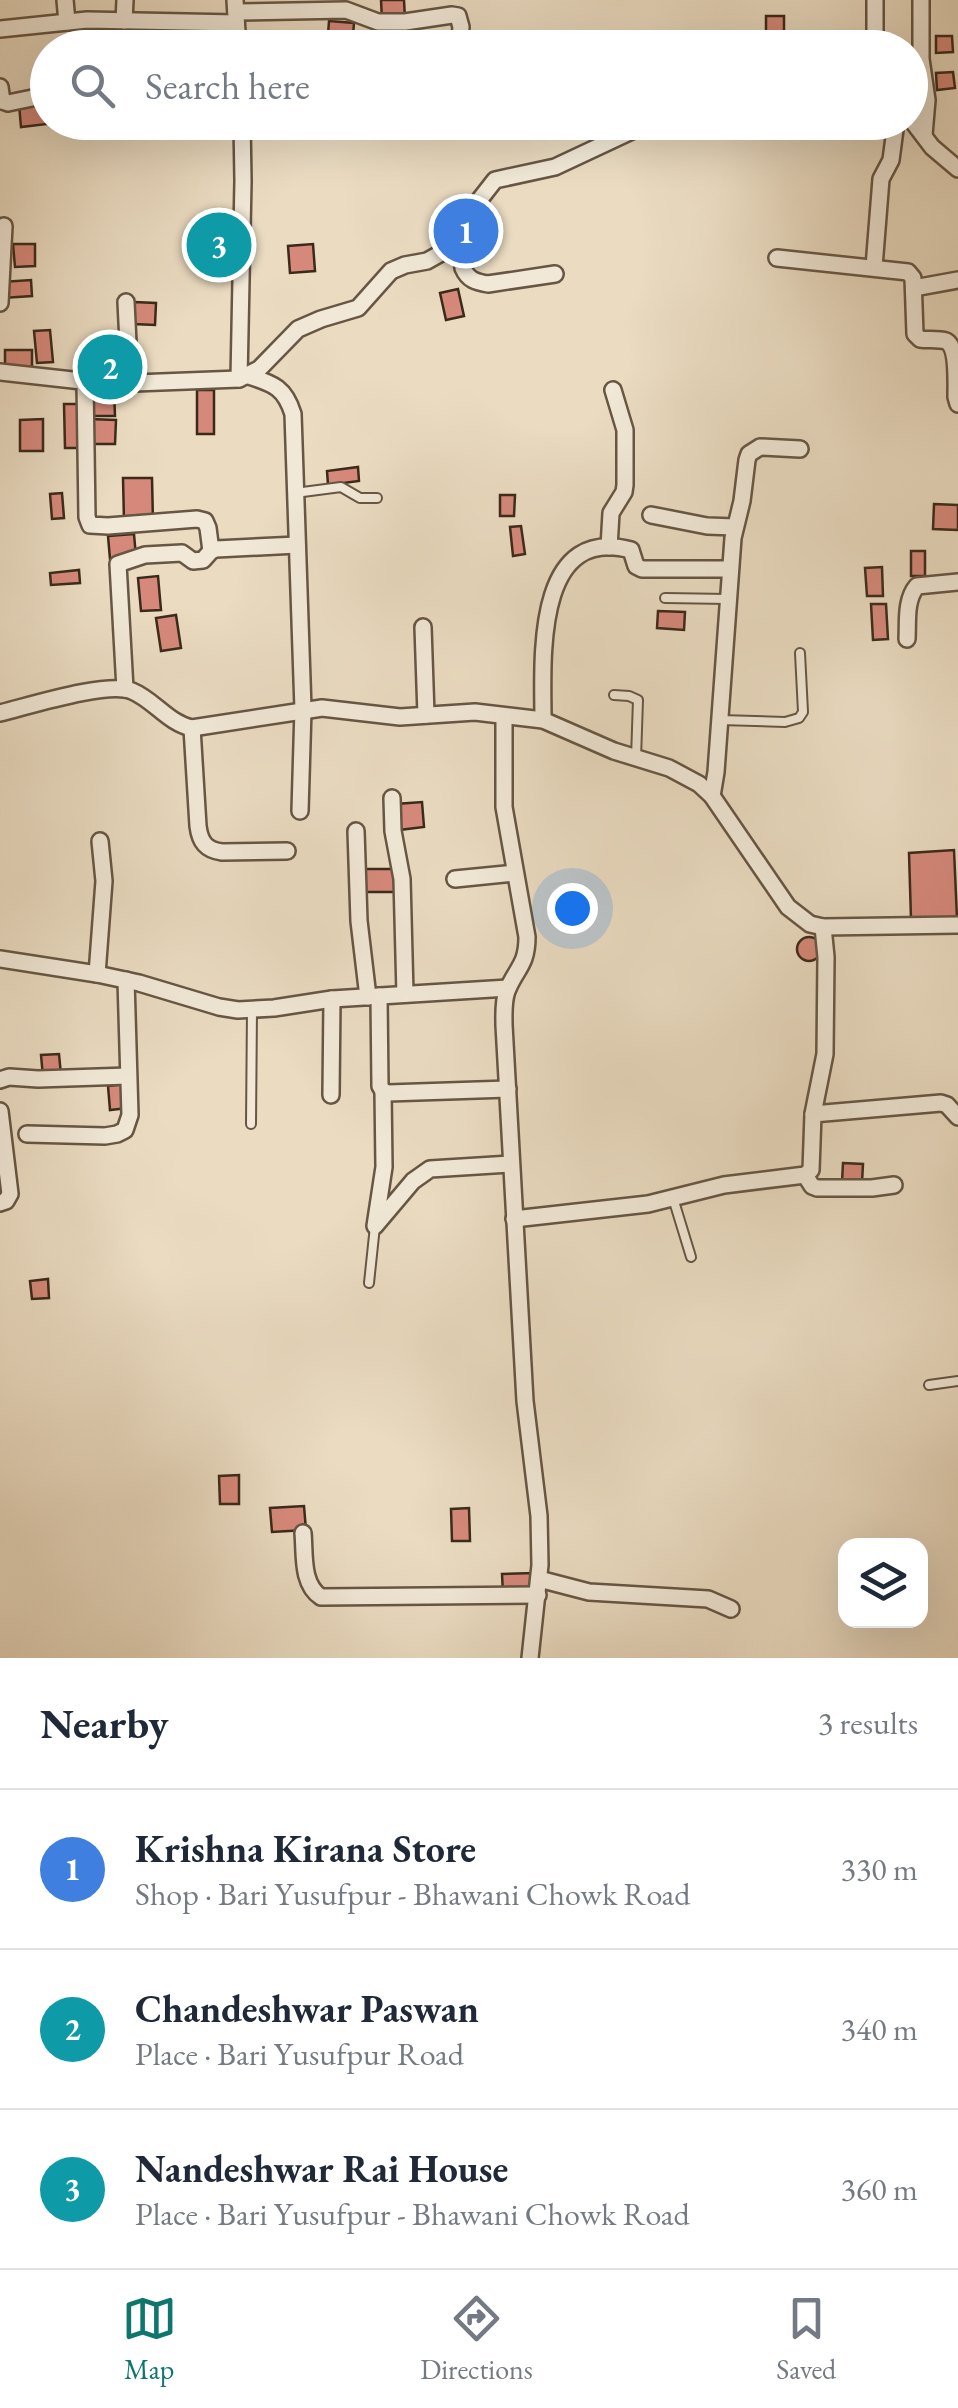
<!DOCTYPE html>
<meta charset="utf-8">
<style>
body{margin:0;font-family:"EB Garamond",serif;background:#f6f6f7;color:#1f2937}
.controls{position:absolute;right:30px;bottom:30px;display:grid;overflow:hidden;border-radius:20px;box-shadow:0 10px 40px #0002}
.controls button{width:90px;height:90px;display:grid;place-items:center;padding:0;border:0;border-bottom:2px solid #e0e1e3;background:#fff;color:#1f2937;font:50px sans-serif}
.you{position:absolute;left:572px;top:908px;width:35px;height:35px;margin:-25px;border:8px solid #fff;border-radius:50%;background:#1a73e8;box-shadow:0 0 0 15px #1a73e833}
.badge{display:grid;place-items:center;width:65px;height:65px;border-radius:50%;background:#0f766e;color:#fff;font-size:32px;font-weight:700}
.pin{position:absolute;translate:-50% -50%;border:5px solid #fff;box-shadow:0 2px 10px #0006}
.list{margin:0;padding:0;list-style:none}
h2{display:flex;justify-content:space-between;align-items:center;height:130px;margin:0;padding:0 40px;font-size:42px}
h2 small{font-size:32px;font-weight:400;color:#747a83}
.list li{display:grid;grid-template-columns:65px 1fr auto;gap:30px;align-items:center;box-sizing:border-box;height:160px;padding:0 40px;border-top:2px solid #e0e1e3}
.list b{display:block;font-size:38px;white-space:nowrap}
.list p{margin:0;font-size:32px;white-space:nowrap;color:#747a83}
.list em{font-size:32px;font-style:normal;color:#747a83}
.icon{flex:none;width:55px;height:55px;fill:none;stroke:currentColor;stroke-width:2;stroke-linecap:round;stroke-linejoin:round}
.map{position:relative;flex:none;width:958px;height:1658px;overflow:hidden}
.search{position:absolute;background:#fff;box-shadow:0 10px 40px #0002;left:30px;right:30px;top:30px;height:110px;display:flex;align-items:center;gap:25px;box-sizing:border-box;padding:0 35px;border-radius:55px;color:#747a83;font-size:38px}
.sheet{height:610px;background:#fff}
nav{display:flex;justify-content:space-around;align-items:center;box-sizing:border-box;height:140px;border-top:2px solid #e0e1e3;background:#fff;font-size:28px;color:#747a83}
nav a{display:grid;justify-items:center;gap:5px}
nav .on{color:#0f766e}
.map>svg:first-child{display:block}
.building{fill:#d6897b;stroke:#3b2a1a;stroke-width:2.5}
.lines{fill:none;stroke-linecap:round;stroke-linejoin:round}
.service-casing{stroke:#675644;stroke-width:12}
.minor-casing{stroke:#675644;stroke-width:20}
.service{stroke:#f1e8d7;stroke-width:8}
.minor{stroke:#f1e8d7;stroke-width:15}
</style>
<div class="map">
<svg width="958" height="1658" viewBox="0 0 958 1658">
<rect width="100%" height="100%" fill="#eadbc1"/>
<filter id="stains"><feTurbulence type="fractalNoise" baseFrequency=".002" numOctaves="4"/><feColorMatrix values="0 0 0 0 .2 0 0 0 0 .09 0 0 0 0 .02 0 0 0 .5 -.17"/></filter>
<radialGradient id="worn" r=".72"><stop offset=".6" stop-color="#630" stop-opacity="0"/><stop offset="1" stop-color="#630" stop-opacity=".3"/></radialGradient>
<g class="building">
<polygon points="381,0 404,0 405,19 382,20"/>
<rect x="766" y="16" width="18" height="32"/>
<polygon points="329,21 354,23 352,48 327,48"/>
<polygon points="936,36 952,36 953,52 936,53"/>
<polygon points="953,72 955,88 937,90 936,73"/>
<polygon points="44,102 47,124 21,127 19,104"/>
<polygon points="231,234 233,253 207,256 205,237"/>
<polygon points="13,244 35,244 35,266 15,267"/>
<polygon points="313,244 315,271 290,273 288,246"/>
<polygon points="31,280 32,296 3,298 2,282"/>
<polygon points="458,289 464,316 446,320 440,293"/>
<polygon points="134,302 156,303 155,325 133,324"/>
<polygon points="50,330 53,362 37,363 34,331"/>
<rect x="5" y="350" width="27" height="20"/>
<polygon points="97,355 124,356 123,380 96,379"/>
<polygon points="88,390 114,390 115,416 88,416"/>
<rect x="197" y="390" width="17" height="44"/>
<polygon points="64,404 81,404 81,448 65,448"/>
<polygon points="43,419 43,451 20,451 20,420"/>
<polygon points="89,419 116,420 115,444 88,444"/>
<polygon points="358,467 359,481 328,485 327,471"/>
<polygon points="123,478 152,478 153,521 124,521"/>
<polygon points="62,493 64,518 52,519 50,494"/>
<polygon points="500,495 515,495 514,516 500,516"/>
<polygon points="934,504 958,505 958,530 933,529"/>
<polygon points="521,526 525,554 513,556 510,527"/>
<polygon points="134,534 136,557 110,559 108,536"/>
<rect x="911" y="551" width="14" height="25"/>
<polygon points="882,567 883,596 867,596 865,568"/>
<polygon points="79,570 80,583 51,585 50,573"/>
<polygon points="158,576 161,610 141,611 138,578"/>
<polygon points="871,604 886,604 888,639 873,640"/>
<polygon points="658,611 685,612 684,630 657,628"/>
<polygon points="176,615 181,648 161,651 156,618"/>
<polygon points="422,802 424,827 399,830 396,804"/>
<polygon points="954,850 957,918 911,919 909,853"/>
<rect x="365" y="869" width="34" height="23"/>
<circle cx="809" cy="949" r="12"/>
<polygon points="59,1054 61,1075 43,1077 41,1055"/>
<polygon points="126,1084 128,1108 110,1110 108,1086"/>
<polygon points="843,1163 863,1164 862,1183 842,1182"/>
<polygon points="48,1279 49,1298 32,1299 30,1281"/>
<polygon points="239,1475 239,1504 220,1504 219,1476"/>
<polygon points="304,1506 306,1530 272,1532 270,1508"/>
<polygon points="469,1508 470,1541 452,1541 451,1509"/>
<polygon points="534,1573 534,1593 503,1594 502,1574"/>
</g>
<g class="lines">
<g class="service-casing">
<g id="service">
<polyline points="295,493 341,487 360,498 377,498"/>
<polyline points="665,598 728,599"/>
<polyline points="614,695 629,696 638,700 636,758"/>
<polyline points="720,720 785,722 799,718 803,712 800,653"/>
<polyline points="251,1124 252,1010"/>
<polyline points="673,1198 691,1257"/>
<polyline points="369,1283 375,1226"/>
<polyline points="929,1385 958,1381"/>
</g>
</g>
<g class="minor-casing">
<g id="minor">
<polyline points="65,0 67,22"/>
<polyline points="235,0 238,48"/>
<polyline points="921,0 921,59 927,100 924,135"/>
<polyline points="236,12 346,10 378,22 405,22 452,15 458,16 461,27 459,48"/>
<polyline points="124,21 125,0"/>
<polyline points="0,29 87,20 236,23"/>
<polyline points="875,48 875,0"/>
<polyline points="0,87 2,101 8,103 42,96"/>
<polyline points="910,118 932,147 958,169"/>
<path d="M458,229L463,268C468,280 476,282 488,284L555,274"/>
<path d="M777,258L908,272L913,278L915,334L920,339C928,340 939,339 946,341C958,347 956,382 956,397L958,404"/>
<polyline points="874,267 881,179 891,160 896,122"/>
<polyline points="914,288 958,280"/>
<polyline points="126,302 130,384"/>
<polyline points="0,303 4,226"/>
<polyline points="0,372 109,384 239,379 259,369 298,329 321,319 358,308 391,271 405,265 427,261 443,252 463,221 495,180 555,167 651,122"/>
<path d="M249,376C274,384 285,388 293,414L303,709L300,811"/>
<polyline points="239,379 243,181 242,122"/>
<polyline points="85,383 87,517 90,525 108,526 197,519 205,521 208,528 211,551"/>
<polyline points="651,515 707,526 735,527"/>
<polyline points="609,547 611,513 624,492 625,485 625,430 613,390"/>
<polyline points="423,627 426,715"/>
<path d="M907,639C908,622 905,600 917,586L958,582"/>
<polyline points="125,689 118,564 145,555 182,553 193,561 203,560 211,551 216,549 297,545"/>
<path d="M0,713C29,706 107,681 132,691C154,700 168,723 192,728L322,708L400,717L475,712L543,720L614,751L669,768L699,784L712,796L788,907L810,924L823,927L958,925"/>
<path d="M504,716V807L527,937C527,966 516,968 507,991C503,1002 504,1014 504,1025L525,1401L539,1516L540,1565L530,1658"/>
<path d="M543,720C543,662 533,524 631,550L636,566L642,569H730"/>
<path d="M192,728L198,826C200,842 206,850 222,852L287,851"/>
<polyline points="712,796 716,772 733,538 742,501 747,460 749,454 760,447 800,449"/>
<polyline points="392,798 393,831 402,879 405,994"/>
<polyline points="356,831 359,921 368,997"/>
<polyline points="455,879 515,873"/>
<polyline points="0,959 97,974 139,983 219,1007 238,1010 274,1008 332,999 508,988"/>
<polyline points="97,974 104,881 100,841"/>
<polyline points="379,996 380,1086 383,1091 388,1093 508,1089"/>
<polyline points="0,1080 9,1077 38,1079 128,1076"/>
<polyline points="383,1091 384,1167 375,1226 413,1181 430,1169 511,1164"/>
<polyline points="331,1095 332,999"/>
<polyline points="0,1111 10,1194 6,1201 0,1203"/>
<polyline points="813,1114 941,1103 947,1105 958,1117"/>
<polyline points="27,1134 105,1136 117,1134 125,1130 130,1115 126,980"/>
<polyline points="805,1175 812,1186 817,1188 872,1188 894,1185"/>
<polyline points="514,1219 648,1204 724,1185 805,1175 811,1170 813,1114 825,1054 826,957 823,927"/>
<path d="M303,1533C305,1554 301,1584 321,1597L538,1595"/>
<polyline points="539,1579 589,1592 708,1599 731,1609"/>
</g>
</g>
<use href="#service" class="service"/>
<use href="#minor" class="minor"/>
</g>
<rect width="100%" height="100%" filter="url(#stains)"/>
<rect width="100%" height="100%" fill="url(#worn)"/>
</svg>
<div class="controls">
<button><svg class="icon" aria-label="layers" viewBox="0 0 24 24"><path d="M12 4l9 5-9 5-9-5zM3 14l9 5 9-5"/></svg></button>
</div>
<div class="you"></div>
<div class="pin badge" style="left:466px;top:231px;background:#3f7fe0">1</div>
<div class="pin badge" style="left:110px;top:367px;background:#0f9aa8">2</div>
<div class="pin badge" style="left:219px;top:245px;background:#0f9aa8">3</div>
<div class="search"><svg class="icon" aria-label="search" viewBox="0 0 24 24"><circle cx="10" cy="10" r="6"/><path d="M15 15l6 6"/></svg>Search here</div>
</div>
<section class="sheet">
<h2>Nearby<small>3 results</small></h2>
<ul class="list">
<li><span class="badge" style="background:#3f7fe0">1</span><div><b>Krishna Kirana Store</b><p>Shop · Bari Yusufpur - Bhawani Chowk Road</p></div><em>330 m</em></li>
<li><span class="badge" style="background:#0f9aa8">2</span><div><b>Chandeshwar Paswan</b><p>Place · Bari Yusufpur Road</p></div><em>340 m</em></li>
<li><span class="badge" style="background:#0f9aa8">3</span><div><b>Nandeshwar Rai House</b><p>Place · Bari Yusufpur - Bhawani Chowk Road</p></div><em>360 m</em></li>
</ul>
</section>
<nav>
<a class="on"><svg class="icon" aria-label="map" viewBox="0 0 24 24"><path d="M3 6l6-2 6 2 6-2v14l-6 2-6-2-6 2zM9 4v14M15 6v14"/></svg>Map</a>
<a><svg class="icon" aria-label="directions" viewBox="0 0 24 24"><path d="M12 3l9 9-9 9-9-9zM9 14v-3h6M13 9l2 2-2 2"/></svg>Directions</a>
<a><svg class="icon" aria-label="saved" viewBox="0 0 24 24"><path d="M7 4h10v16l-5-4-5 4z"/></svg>Saved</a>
</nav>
